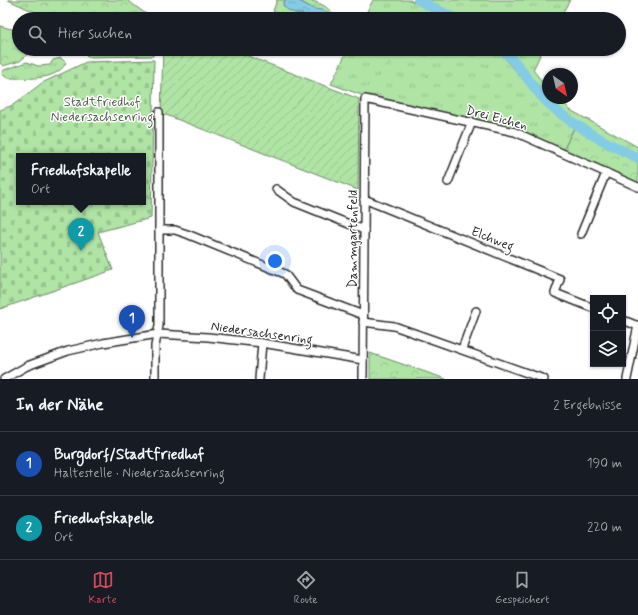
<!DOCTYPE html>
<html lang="de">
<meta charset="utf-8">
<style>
body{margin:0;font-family:Mynerve,sans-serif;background:#20242c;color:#f1f3f6}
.controls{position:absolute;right:12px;bottom:12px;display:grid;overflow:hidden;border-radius:0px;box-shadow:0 1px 3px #0004}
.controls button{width:36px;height:36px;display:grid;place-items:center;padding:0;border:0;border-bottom:1px solid #363941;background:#171b24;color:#f1f3f6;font:20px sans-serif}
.compass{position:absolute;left:542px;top:68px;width:36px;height:36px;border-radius:50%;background:#171b24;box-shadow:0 1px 3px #0004;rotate:146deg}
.you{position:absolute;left:275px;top:261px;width:14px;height:14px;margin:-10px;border:3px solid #fff;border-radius:50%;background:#1a73e8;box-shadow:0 0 0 6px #1a73e833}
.badge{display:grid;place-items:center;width:26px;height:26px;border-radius:50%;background:#d1495b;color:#fff;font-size:13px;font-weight:700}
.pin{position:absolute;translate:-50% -33px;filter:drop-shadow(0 1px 2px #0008)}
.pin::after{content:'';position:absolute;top:21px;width:14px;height:12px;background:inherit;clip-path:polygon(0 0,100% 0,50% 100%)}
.popup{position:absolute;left:16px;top:153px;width:130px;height:52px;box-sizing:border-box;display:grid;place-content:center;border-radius:0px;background:#171b24;filter:drop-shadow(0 1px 3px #0005);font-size:13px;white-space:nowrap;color:#9ea1a6}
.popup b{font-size:15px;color:#f1f3f6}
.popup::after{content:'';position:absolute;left:50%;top:100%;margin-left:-8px;border:8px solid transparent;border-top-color:#171b24}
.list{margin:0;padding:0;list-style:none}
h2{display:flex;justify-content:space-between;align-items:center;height:52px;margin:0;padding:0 16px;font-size:17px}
h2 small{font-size:13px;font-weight:400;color:#9ea1a6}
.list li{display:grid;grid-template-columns:26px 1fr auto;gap:12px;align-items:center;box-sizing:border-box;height:64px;padding:0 16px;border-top:1px solid #363941}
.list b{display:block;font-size:15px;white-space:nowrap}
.list p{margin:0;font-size:13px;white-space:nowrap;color:#9ea1a6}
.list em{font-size:13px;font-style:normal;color:#9ea1a6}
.icon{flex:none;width:22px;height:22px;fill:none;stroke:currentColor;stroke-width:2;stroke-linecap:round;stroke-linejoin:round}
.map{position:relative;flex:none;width:638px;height:379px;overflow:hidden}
.search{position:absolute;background:#171b24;box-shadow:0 1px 3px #0004;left:12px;right:12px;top:12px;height:44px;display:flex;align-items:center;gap:10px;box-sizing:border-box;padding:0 14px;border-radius:22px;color:#9ea1a6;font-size:15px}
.sheet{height:180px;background:#171b24}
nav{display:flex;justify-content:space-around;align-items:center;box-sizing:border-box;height:56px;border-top:1px solid #363941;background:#171b24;font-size:11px;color:#9ea1a6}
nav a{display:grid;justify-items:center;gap:2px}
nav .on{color:#d1495b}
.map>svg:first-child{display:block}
.grass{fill:url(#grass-tufts);stroke:#6d8868}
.forest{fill:url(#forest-crowns);stroke:#6d8868}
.cemetery{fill:url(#cemetery-stones);stroke:#6d8868;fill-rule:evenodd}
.garden{fill:url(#garden-furrows);stroke:#6d8868}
.water{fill:url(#water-ripples);stroke:#608c9b}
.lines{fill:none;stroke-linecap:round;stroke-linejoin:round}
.river{stroke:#84cce5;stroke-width:10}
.street-casing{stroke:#2b2b2b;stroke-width:10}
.street{stroke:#fff;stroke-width:7}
.labels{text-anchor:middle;stroke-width:3;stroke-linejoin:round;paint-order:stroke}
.park-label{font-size:13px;fill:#536250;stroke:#fff}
.street-label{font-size:13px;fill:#2b2b2b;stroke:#fff}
</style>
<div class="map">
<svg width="638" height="379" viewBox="0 0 638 379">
<defs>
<pattern id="grass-tufts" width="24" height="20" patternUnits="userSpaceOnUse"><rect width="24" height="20" fill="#afe4a5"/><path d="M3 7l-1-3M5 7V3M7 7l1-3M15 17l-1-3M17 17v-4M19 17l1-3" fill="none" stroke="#97c48e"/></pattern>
<pattern id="forest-crowns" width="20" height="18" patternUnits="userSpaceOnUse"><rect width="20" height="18" fill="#afe4a5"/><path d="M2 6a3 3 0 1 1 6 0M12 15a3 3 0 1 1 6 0" fill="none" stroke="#97c48e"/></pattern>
<pattern id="cemetery-stones" width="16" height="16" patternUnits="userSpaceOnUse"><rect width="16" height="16" fill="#afe4a5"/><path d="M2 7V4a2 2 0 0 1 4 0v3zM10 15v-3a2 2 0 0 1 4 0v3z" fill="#97c48e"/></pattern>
<pattern id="garden-furrows" width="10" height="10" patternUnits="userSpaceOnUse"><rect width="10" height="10" fill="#afe4a5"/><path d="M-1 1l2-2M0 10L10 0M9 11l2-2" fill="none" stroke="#97c48e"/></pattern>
<pattern id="water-ripples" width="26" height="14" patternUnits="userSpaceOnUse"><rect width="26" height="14" fill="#84cce5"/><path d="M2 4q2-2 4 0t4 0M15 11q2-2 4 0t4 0" fill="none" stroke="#72afc5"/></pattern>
</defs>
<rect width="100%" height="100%" fill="#fff"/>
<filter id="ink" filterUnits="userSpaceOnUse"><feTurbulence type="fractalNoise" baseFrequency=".025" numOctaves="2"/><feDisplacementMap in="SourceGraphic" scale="8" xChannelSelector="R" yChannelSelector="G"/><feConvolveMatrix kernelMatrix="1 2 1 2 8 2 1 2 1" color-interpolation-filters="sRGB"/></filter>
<g filter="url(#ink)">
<g class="grass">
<polygon points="277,0 285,0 283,5 297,14 305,15 308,19 289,19 273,11"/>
<path d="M297,0C315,0 326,3 337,19C328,19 307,4 297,0Z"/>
<polygon points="373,0 410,0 446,19 363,19"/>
<polygon points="423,0 570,0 559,19 461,19"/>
<polygon points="348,49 493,49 504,57 543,103 574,128 563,151 516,129 469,117 381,102 331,84"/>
<path d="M504,49H543L533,70L548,89V98H560L570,110L638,147V154C615,142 589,131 567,117C542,99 526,70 504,49Z"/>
<path d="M61,58L66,63C55,82 26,78 7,78L2,74L4,70L27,62L38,66L50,65L53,60Z"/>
</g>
<g class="forest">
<polygon points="8,0 127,0 153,19 50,19"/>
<polygon points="0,26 19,31 19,49 34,49 20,61 3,66 0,63"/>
<polygon points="86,49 154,49 153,56 87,57"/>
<polygon points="574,128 638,161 638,185 563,151"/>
<polygon points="370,353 446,379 370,379"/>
</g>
<path class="cemetery" d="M154,60L151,218L98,232L113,270L0,309V110L13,105L42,83L86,62ZM19,156H143V202H19Z"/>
<polygon class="garden" points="163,49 230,49 359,99 358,190 161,113"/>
<path class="water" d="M285,0H297L314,9L323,10L329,13L332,19H308L302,13C294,14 287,11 283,5Z"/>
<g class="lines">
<g class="river">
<polyline points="418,0 456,19"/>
<path d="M501,49C519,62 529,84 545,100C567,123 608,144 638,158"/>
</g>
<g class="street-casing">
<g id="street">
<polyline points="448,182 472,122"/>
<polyline points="276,189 294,202 364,230"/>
<polyline points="364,199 560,279 555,293 593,308"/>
<polyline points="159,230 175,230 187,234 285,274 297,290 363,315"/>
<polyline points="581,234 606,173"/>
<polyline points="623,320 638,326"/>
<polyline points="363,322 394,326 544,379"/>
<polyline points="462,349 476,311"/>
<polyline points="4,379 27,366 68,351 103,343 158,334 208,337 262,343 363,360"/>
<polyline points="155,379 155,346 159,326 159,112"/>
<polyline points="259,379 262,343"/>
<polyline points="363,379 365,99 515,132 638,187"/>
<polyline points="627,379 638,325"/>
</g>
</g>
<use href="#street" class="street"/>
</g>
</g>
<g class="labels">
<g class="park-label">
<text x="102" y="106">Stadtfriedhof<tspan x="102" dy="15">Niedersachsenring</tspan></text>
</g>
<g class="street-label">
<text transform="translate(497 117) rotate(15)" y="5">Drei Eichen</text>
<text transform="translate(493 238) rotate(22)" y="5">Elchweg</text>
<text transform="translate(352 239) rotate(-90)" y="5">Dammgartenfeld</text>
<text transform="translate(262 332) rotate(8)" y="5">Niedersachsenring</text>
</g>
</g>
</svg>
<div class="controls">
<button><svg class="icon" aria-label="locate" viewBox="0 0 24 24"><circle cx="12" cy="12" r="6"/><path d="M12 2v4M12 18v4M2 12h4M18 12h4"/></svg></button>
<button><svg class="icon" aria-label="layers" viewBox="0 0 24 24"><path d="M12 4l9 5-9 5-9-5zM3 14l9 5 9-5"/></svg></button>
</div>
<svg class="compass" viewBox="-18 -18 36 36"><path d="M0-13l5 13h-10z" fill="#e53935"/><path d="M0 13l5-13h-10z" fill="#9ea1a6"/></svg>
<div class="you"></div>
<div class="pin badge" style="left:132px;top:338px;background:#1a4fb4">1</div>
<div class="pin badge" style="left:81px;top:251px;background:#0f9aa8">2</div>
<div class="popup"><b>Friedhofskapelle</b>Ort</div>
<div class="search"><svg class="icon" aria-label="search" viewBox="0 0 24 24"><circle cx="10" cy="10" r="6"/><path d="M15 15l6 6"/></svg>Hier suchen</div>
</div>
<section class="sheet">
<h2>In der Nähe<small>2 Ergebnisse</small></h2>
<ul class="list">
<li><span class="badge" style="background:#1a4fb4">1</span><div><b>Burgdorf/Stadtfriedhof</b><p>Haltestelle · Niedersachsenring</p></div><em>190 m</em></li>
<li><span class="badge" style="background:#0f9aa8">2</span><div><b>Friedhofskapelle</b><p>Ort</p></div><em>220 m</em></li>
</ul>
</section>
<nav>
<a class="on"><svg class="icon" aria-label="map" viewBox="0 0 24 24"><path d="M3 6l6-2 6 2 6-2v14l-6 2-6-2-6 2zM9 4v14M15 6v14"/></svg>Karte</a>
<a><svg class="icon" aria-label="directions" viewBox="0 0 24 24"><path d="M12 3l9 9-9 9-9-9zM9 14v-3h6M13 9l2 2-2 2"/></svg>Route</a>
<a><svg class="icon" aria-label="saved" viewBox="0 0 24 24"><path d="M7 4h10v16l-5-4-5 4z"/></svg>Gespeichert</a>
</nav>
